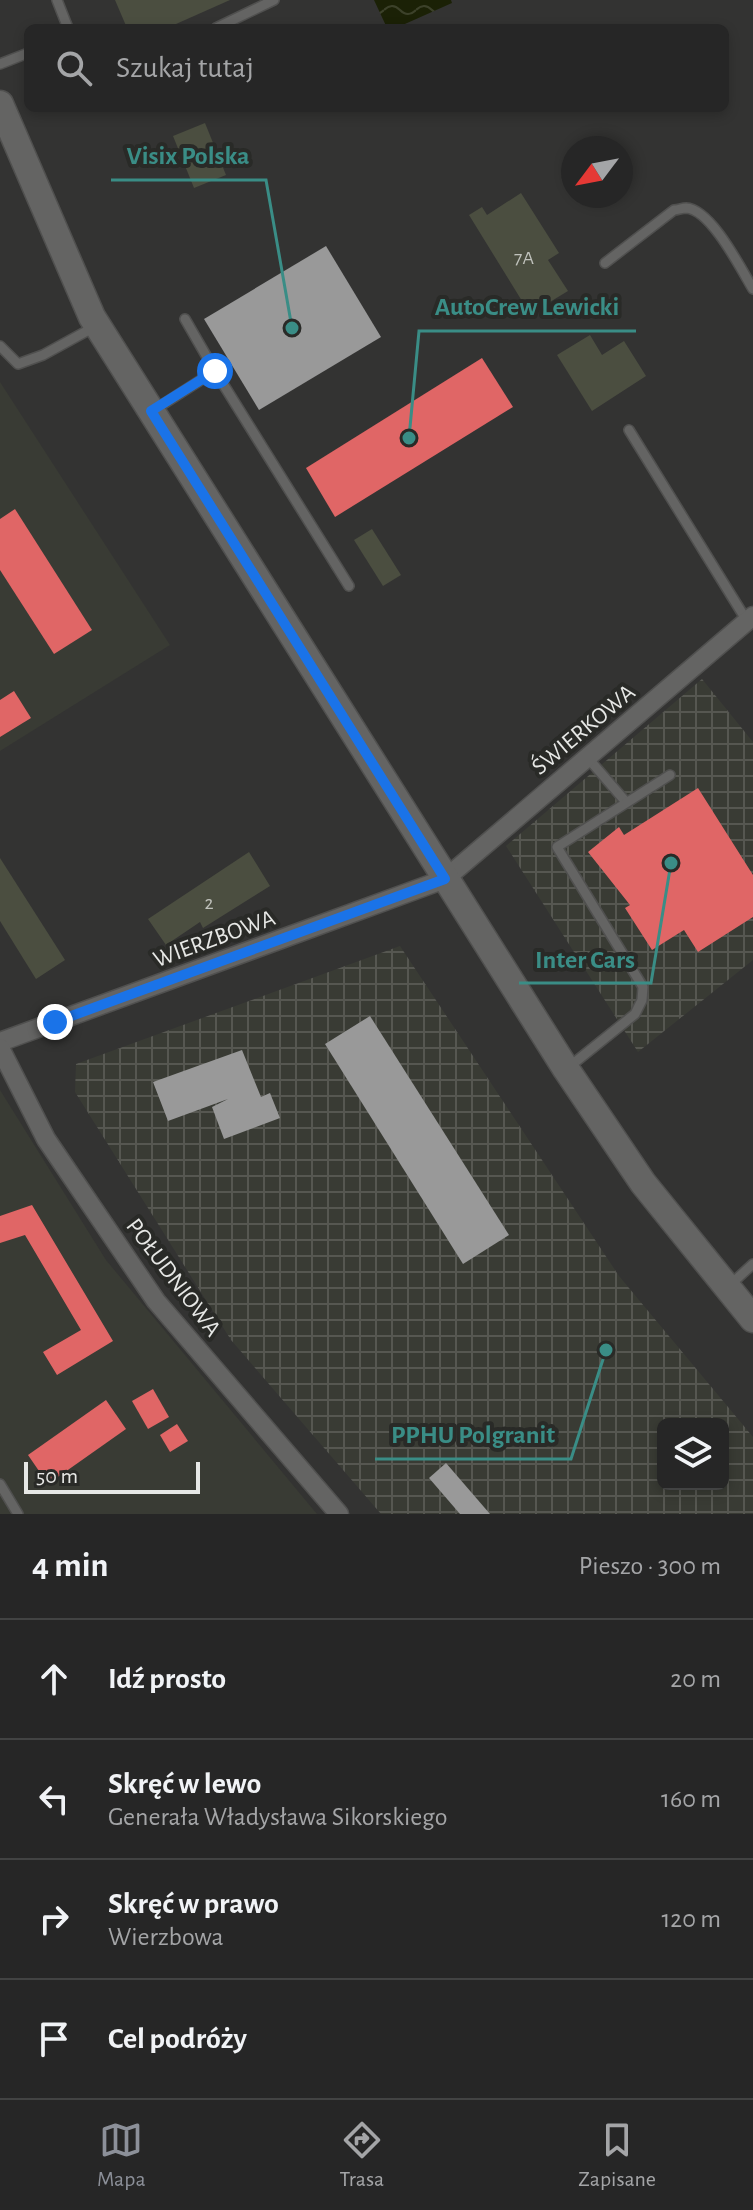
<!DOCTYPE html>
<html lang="pl">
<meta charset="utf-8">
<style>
body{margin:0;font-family:"Alegreya Sans",sans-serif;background:#2e2e2e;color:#f1f3f6}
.controls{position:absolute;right:24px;bottom:24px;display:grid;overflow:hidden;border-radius:12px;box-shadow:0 4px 12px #0003}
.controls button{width:72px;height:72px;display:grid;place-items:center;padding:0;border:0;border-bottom:2px solid #424343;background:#262626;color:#f1f3f6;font:40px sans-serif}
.compass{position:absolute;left:561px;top:136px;width:72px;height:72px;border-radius:50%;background:#262626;box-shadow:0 4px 12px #0003;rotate:238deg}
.scale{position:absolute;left:24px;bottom:20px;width:176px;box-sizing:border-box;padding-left:8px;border:4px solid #e7e8e6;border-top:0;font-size:22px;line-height:28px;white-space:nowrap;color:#e7e8e6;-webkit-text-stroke:6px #292a27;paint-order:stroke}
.stop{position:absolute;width:24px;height:24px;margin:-18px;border:6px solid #1a73e8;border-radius:50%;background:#fff}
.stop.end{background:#1a73e8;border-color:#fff;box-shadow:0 2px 8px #0008}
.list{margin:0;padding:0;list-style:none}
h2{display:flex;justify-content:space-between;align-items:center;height:104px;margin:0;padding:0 32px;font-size:34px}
h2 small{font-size:26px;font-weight:400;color:#a4a5a7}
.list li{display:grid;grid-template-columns:52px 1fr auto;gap:24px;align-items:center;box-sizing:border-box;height:120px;padding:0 32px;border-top:2px solid #424343}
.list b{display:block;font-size:30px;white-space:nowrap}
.list p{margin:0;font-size:26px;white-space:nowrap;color:#a4a5a7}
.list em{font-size:26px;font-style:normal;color:#a4a5a7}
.icon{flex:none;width:44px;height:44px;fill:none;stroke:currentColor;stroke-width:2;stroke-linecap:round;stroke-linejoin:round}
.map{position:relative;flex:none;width:753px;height:1514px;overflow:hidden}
.search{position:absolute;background:#262626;box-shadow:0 4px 12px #0003;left:24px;right:24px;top:24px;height:88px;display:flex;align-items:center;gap:20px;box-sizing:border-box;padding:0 28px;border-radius:12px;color:#a4a5a7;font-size:30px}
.sheet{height:584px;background:#262626}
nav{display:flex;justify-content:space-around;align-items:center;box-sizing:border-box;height:112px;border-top:2px solid #424343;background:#262626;font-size:22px;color:#a4a5a7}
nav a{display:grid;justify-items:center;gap:4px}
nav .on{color:#8c9099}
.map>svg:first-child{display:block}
.built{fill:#393b34}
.industrial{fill:url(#industrial-grid);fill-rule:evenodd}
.water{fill:url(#water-waves)}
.shops{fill:#e06666}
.industry{fill:#999}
.building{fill:#4b4e40}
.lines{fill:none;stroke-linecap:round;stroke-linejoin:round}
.lane-casing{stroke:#50504f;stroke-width:12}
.street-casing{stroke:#50504f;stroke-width:21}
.secondary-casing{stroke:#50504f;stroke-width:29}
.lane{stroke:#646463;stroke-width:9}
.street{stroke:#646463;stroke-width:18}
.secondary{stroke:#646463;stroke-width:26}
.route{stroke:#1a73e8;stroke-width:10}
.labels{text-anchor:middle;stroke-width:8;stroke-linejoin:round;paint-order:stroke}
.number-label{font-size:20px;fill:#c0c2bc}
.street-label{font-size:24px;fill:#e7e8e6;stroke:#292a27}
.leader{fill:none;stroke:#3a8d86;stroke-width:3}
.callout-dot{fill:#3a8d86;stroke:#292a27;stroke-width:3}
.callout-label{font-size:26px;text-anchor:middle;font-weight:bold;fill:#3a8d86;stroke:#292a27;stroke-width:8;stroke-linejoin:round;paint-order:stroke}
</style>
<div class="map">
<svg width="753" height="1514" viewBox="0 0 753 1514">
<defs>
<pattern id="industrial-grid" width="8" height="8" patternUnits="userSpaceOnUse" patternTransform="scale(2)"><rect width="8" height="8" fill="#393b34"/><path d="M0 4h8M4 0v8" fill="none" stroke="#565751"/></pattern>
<pattern id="water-waves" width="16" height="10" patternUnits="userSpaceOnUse" patternTransform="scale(2)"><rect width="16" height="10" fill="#1b2106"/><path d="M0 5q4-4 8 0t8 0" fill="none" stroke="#3c412a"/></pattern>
</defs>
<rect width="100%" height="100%" fill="#333332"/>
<g class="built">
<polygon points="0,382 170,645 0,751"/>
<polygon points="0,1090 106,1260 317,1514 0,1514"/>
</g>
<g class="industrial">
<polygon points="702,679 753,742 753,960 638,1052 506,846"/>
<path d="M400,946L619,1276L753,1437V1514H381L231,1340L75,1092L76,1064ZM663,1424H723V1484H663Z"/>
</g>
<polygon class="water" points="374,0 451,0 452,3 396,28 387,28"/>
<g class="shops">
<polygon points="482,358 513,407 335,517 306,468"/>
<polygon points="15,509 92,630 54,654 0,570 0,519"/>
<polygon points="14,691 31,718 0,737 0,700"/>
<polygon points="698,788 753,875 753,917 698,952 684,930 652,950 625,908 630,905 588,852 619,827 624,835"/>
<polygon points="32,1205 113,1341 57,1375 43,1352 81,1330 25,1235 0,1243 0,1216"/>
<polygon points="153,1389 169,1417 148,1429 132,1401"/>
<polygon points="106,1400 126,1429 48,1484 28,1455"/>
<polygon points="177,1424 188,1441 170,1452 160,1435"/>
</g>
<g class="industry">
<polygon points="326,246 381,337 259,410 204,319"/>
<polygon points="370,1016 509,1235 463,1264 325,1044"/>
<polygon points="242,1050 261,1097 270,1093 280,1118 224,1139 212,1107 228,1099 168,1121 153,1082"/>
<polygon points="446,1463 490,1514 460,1514 429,1478"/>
</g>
<g class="building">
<polygon points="115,0 230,0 167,28 127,28"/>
<polygon points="205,123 226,175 194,188 173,136"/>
<polygon points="521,193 559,253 548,260 568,291 530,314 469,215 482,207 487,215"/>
<polygon points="590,335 602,355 624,341 646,376 592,411 557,355"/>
<polygon points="372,529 401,575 383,586 354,540"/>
<polygon points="249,852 270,886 203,928 200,922 166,945 148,919"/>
<polygon points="0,858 65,960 36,979 0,921"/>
</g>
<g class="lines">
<g class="lane-casing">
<g id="lane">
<polyline points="57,0 68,28"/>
<polyline points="216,28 274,0"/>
<polyline points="0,64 28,53"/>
<path d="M605,263L674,210C678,210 682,208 686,208C711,209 741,269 753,289"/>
<polyline points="185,319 215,371 349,586"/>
<polyline points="0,346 18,364 43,355 96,326"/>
<polyline points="154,410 215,371"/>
<polyline points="629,430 747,621"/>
<polyline points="587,757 626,802"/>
<polyline points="569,1067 635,1014 642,1000 643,987 557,847 670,775"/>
<polyline points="730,1285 753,1264"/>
<polyline points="0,1484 18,1514"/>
</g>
</g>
<g class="street-casing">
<g id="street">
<polyline points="0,1042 445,879 753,616"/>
<polyline points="0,1048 46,1139 156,1301 339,1514"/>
</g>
</g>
<g class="secondary-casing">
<polyline id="secondary" points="0,104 92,317 566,1069 643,1183 753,1319"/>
</g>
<use href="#lane" class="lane"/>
<use href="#street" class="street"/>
<use href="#secondary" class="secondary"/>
</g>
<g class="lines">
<polyline class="route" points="55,1022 445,879 151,411 215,371"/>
</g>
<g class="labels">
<g class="number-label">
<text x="524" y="264">7A</text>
<text x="209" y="909">2</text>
</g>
<g class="street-label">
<text transform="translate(583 729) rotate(-40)" y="8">ŚWIERKOWA</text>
<text transform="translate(214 938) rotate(-20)" y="8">WIERZBOWA</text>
<text transform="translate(174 1277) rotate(53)" y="8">POŁUDNIOWA</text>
</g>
</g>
<path class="leader" d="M292 328L266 180H111M409 438L419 331H636M671 863L651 983H519M606 1350L571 1459H375"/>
<g class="callout-dot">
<circle cx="292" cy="328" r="8"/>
<circle cx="409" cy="438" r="8"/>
<circle cx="671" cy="863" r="8"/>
<circle cx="606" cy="1350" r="8"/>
</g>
<g class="callout-label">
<text x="188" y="164">Visix Polska</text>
<text x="527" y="315">AutoCrew Lewicki</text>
<text x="585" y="968">Inter Cars</text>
<text x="473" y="1443">PPHU Polgranit</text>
</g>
</svg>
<div class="controls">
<button><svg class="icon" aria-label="layers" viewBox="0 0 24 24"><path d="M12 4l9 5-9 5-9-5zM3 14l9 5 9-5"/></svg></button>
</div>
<svg class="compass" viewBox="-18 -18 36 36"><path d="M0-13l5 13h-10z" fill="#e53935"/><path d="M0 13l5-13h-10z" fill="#a4a5a7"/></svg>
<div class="scale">50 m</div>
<div class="stop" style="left:215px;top:371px"></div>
<div class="stop end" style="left:55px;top:1022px"></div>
<div class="search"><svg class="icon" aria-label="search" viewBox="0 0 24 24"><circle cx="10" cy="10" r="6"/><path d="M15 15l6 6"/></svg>Szukaj tutaj</div>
</div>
<section class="sheet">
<h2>4 min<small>Pieszo · 300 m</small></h2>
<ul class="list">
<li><svg class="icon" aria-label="ahead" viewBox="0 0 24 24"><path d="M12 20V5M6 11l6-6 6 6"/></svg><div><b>Idź prosto</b></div><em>20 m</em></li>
<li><svg class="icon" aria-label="left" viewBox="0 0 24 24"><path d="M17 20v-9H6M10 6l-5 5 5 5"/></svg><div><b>Skręć w lewo</b><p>Generała Władysława Sikorskiego</p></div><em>160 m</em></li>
<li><svg class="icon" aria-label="right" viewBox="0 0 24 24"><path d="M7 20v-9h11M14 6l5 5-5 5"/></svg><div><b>Skręć w prawo</b><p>Wierzbowa</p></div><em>120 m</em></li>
<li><svg class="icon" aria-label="arrive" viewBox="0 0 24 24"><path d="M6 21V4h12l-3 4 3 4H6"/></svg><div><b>Cel podróży</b></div></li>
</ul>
</section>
<nav>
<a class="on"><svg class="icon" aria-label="map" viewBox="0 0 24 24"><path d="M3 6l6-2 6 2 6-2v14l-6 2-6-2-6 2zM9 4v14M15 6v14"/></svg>Mapa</a>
<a><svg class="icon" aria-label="directions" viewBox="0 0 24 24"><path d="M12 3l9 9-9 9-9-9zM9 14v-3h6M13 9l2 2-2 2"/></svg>Trasa</a>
<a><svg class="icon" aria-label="saved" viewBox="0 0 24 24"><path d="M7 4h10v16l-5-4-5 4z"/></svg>Zapisane</a>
</nav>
